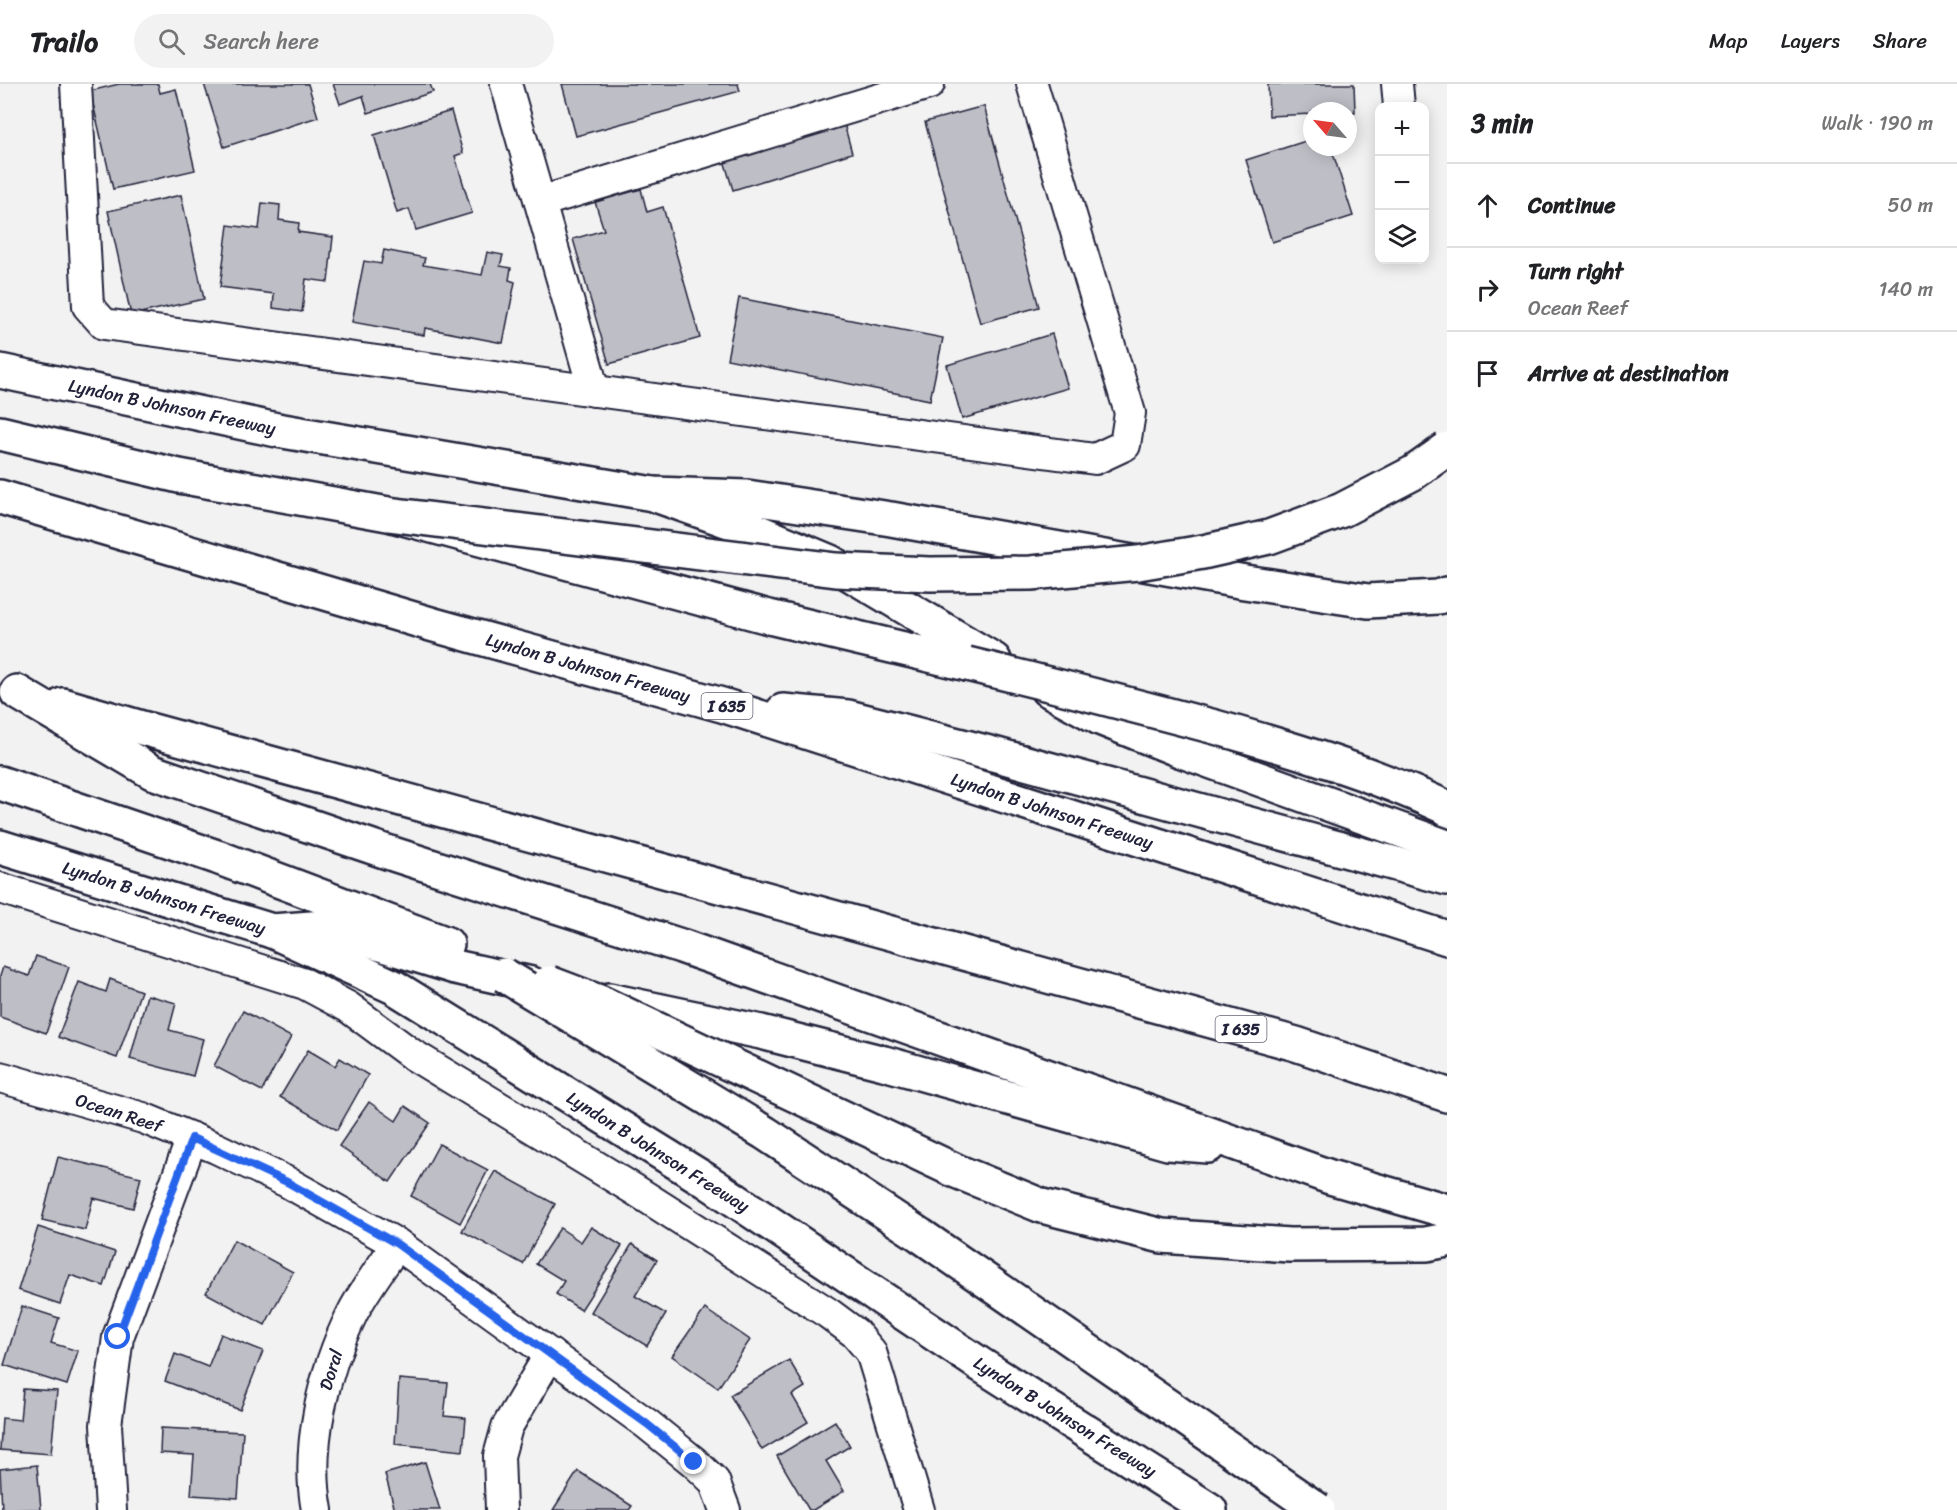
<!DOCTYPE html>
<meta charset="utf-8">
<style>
body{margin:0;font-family:Sriracha,sans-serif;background:#f2f2f2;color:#202124}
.controls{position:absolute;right:18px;top:18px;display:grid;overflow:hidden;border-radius:12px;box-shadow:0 3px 15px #0003}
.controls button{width:54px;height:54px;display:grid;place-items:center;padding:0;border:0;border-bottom:2px solid #e0e0e0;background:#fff;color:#202124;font:30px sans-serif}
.compass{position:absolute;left:1303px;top:18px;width:54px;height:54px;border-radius:50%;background:#fff;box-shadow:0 3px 15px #0003;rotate:298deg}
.stop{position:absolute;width:18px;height:18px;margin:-14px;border:4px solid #2563eb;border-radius:50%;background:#fff}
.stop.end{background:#2563eb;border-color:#fff;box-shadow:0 2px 6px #0008}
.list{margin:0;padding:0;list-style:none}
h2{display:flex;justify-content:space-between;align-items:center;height:78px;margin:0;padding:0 24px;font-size:26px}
h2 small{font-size:20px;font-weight:400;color:#757577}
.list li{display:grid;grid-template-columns:39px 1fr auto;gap:18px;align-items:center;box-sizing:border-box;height:84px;padding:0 24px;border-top:2px solid #e0e0e0}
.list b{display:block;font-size:22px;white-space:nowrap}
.list p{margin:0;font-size:20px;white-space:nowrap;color:#757577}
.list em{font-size:20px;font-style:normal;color:#757577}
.icon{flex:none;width:33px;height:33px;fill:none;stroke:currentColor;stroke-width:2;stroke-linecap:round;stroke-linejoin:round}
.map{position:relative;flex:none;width:1447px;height:1426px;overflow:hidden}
header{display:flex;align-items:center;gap:36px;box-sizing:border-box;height:84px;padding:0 30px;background:#fff;border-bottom:2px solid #e0e0e0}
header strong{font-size:28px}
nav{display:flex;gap:33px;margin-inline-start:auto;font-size:21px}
.search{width:420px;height:54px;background:#f2f2f2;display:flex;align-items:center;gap:15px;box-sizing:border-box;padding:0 21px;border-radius:33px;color:#757577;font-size:22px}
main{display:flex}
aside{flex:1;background:#fff}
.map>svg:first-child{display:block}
.building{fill:#bebec6;stroke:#22223b;stroke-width:1.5}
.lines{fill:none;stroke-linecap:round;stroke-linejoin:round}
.minor-casing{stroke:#22223b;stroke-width:34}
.major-casing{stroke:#22223b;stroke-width:38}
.highway-casing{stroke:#22223b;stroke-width:38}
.minor{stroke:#fff;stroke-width:30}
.major{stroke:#fff;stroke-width:33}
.highway{stroke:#fff;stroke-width:33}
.highway-bridge-casing{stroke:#22223b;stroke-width:38;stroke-linecap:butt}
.highway-bridge{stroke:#fff;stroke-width:33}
.route{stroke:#2563eb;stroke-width:8}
.labels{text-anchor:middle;stroke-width:4.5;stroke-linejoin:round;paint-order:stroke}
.shield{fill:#fff;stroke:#646476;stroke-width:1.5}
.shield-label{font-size:16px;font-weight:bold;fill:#22223b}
.street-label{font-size:18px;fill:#22223b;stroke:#fff}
</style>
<header>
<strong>Trailo</strong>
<div class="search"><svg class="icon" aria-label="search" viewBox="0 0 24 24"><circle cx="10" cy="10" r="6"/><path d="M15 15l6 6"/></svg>Search here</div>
<nav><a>Map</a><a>Layers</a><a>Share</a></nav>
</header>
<main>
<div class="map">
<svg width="1447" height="1426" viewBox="0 0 1447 1426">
<rect width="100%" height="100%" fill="#f2f2f3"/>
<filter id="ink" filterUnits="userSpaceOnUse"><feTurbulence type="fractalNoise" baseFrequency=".0167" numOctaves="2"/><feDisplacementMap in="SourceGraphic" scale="12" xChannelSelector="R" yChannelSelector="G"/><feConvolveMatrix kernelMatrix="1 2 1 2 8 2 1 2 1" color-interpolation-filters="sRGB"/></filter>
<g filter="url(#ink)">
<g class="building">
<polygon points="119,0 158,0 160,9 176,5 195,86 113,105 90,7"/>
<polygon points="204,0 308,0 318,33 224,63"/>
<polygon points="333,0 430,0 433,8 368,29 363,12 340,20"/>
<polygon points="562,0 738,0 740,7 576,52"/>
<polygon points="1268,0 1354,0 1355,28 1312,27 1312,30 1269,32"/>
<polygon points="984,22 1039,223 980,239 925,38"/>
<polygon points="451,27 463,69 455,72 472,129 416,146 409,125 397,129 374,51"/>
<polygon points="843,36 852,69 733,106 723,73"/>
<polygon points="1312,55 1312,63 1331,63 1353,132 1272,158 1246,76"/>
<polygon points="641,105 647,128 663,123 700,254 609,280 573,155 604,146 595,118"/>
<polygon points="181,111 204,215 131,231 108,127"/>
<polygon points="262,119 280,121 279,136 299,139 298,148 333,153 328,198 306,195 302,228 273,224 274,210 220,203 228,141 259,145"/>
<polygon points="384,166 425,174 423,181 482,191 487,168 503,171 500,182 511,184 509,196 515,198 503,259 425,244 424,251 352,238 364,177 381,180"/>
<polygon points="739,214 943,254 930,316 727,275"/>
<polygon points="1052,250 1068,304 962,335 947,281"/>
<polygon points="36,872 69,883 46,949 0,933 0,892 3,883 29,892"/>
<polygon points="110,895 141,907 117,974 58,953 79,898 106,908"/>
<polygon points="147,911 176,919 169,946 203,955 193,992 130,975"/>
<polygon points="243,927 291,953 262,1007 214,982"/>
<polygon points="308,966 335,982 340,974 368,991 337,1046 280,1013"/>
<polygon points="369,1018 396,1037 405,1022 430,1039 390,1098 339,1062"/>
<polygon points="439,1060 488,1086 460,1139 411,1112"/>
<polygon points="58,1073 141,1093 133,1124 93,1114 85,1146 42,1136"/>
<polygon points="495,1087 555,1120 523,1180 462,1147"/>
<polygon points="38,1143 115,1168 104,1202 70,1191 60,1220 18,1206"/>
<polygon points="591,1143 622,1162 581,1226 556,1210 564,1197 536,1180 560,1144 581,1158"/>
<polygon points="234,1156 293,1188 265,1241 206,1209"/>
<polygon points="632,1160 657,1176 635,1212 666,1230 647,1262 591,1228"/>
<polygon points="22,1222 59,1234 51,1259 78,1267 67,1301 4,1281"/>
<polygon points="705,1225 750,1256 718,1304 672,1272"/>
<polygon points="221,1250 263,1267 240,1326 165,1297 175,1270 208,1283"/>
<polygon points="789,1276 805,1303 792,1311 808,1338 762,1366 730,1311"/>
<polygon points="399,1295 448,1299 444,1332 466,1334 463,1367 395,1360"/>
<polygon points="23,1305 57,1307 51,1370 0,1366 2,1334 20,1336"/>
<polygon points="835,1337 850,1362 826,1377 844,1407 813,1426 809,1426 777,1372"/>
<polygon points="161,1344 243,1348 238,1414 191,1411 194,1371 160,1369"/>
<polygon points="425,1378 440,1426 395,1426 385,1390"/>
<polygon points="37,1381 41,1425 2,1426 0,1385"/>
<polygon points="578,1387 632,1422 629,1426 553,1426"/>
</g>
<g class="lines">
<g class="minor-casing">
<g id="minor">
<polyline points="76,0 88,222 104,240 1095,375 1125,361 1130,329 1032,0"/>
<polyline points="506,0 594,307"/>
<polyline points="1397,0 1399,22"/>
<polyline points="540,118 929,0"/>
<polyline points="0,804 305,900 348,923 410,969 635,1106 828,1229 855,1249 871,1268 919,1426"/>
<polyline points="0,993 143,1034 216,1064 287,1098 397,1160 647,1340 694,1378 714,1397 725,1426"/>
<polyline points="111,1426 106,1341 118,1253 192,1054"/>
<path d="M317,1426C305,1363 324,1286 352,1230C364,1206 382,1183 397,1160"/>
<polyline points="501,1426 499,1372 507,1343 550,1270"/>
</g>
</g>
<g class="major-casing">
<g id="major">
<polyline points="0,287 277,346 653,410 747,413 891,435 1245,498 1368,517 1438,513 1447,510"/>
<polyline points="0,763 272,847 394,903 707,1097 981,1281 1210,1426"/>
</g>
</g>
<g class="highway-casing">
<g id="highway">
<polyline points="0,349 179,392 388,430 769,533 967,580"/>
<polyline points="653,410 754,446 830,478 994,576"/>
<polyline points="0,413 434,541 722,621 1447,854"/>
<polyline points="1047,605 1100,634 1182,667 1447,763"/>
<polyline points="17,608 152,688 396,771 681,862 1330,1093 1447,1127"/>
<polyline points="63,621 142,644 1296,960 1447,1011"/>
<polyline points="783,627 848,633 997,671 1447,794"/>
<polyline points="0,699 217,773 447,860"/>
<polyline points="272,847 325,843 455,883 532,900"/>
<polyline points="609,916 761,948 884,979 1168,1059 1208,1062"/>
<polyline points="1042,1122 1162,1152 1289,1161 1426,1160 1447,1156"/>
</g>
</g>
<use href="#minor" class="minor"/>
<use href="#major" class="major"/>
<use href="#highway" class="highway"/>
<g class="highway-bridge-casing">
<g id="highway-bridge">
<polyline points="388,430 836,486 930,490 1031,489 1138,479 1203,468 1269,453 1342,426 1413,389 1447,365"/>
<path d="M967,580C1050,600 1132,621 1215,643C1293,665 1373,689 1447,724"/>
<polyline points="504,891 765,1049 920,1151 1318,1426"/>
<polyline points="549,899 599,918 956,1087 1042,1122"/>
</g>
</g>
<use href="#highway-bridge" class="highway-bridge"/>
</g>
</g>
<g class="lines" filter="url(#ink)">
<polyline class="route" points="118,1253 192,1054 287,1098 397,1160 647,1340 694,1378"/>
</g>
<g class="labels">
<g class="shield">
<rect x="701.5" y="609" width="51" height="26" rx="4.5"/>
<rect x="1215.5" y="932" width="51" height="26" rx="4.5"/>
</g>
<g class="shield-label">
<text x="727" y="628">I 635</text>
<text x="1241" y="951">I 635</text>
</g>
<g class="street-label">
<text transform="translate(172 323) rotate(12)" y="6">Lyndon B Johnson Freeway</text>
<text transform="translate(588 584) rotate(16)" y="6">Lyndon B Johnson Freeway</text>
<text transform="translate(1052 727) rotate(18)" y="6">Lyndon B Johnson Freeway</text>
<text transform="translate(164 814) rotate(17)" y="6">Lyndon B Johnson Freeway</text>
<text transform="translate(119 1029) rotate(18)" y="6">Ocean Reef</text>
<text transform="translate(658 1068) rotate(32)" y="6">Lyndon B Johnson Freeway</text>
<text transform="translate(331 1286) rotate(-73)" y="6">Doral</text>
<text transform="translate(1065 1333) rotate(32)" y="6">Lyndon B Johnson Freeway</text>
</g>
</g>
</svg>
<div class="controls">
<button>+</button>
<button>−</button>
<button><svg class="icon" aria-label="layers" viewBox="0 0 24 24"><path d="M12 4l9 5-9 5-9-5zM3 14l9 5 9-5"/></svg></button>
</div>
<svg class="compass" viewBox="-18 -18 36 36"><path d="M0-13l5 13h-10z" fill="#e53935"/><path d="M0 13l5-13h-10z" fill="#757577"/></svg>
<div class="stop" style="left:118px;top:1253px"></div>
<div class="stop end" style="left:694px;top:1378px"></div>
</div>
<aside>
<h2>3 min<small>Walk · 190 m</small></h2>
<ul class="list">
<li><svg class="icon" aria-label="ahead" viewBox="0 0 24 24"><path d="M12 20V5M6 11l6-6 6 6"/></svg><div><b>Continue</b></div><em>50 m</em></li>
<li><svg class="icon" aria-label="right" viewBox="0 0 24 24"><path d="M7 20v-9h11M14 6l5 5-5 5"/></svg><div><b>Turn right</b><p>Ocean Reef</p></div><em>140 m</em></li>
<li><svg class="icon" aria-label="arrive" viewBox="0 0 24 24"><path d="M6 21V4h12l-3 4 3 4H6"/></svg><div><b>Arrive at destination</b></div></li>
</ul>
</aside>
</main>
